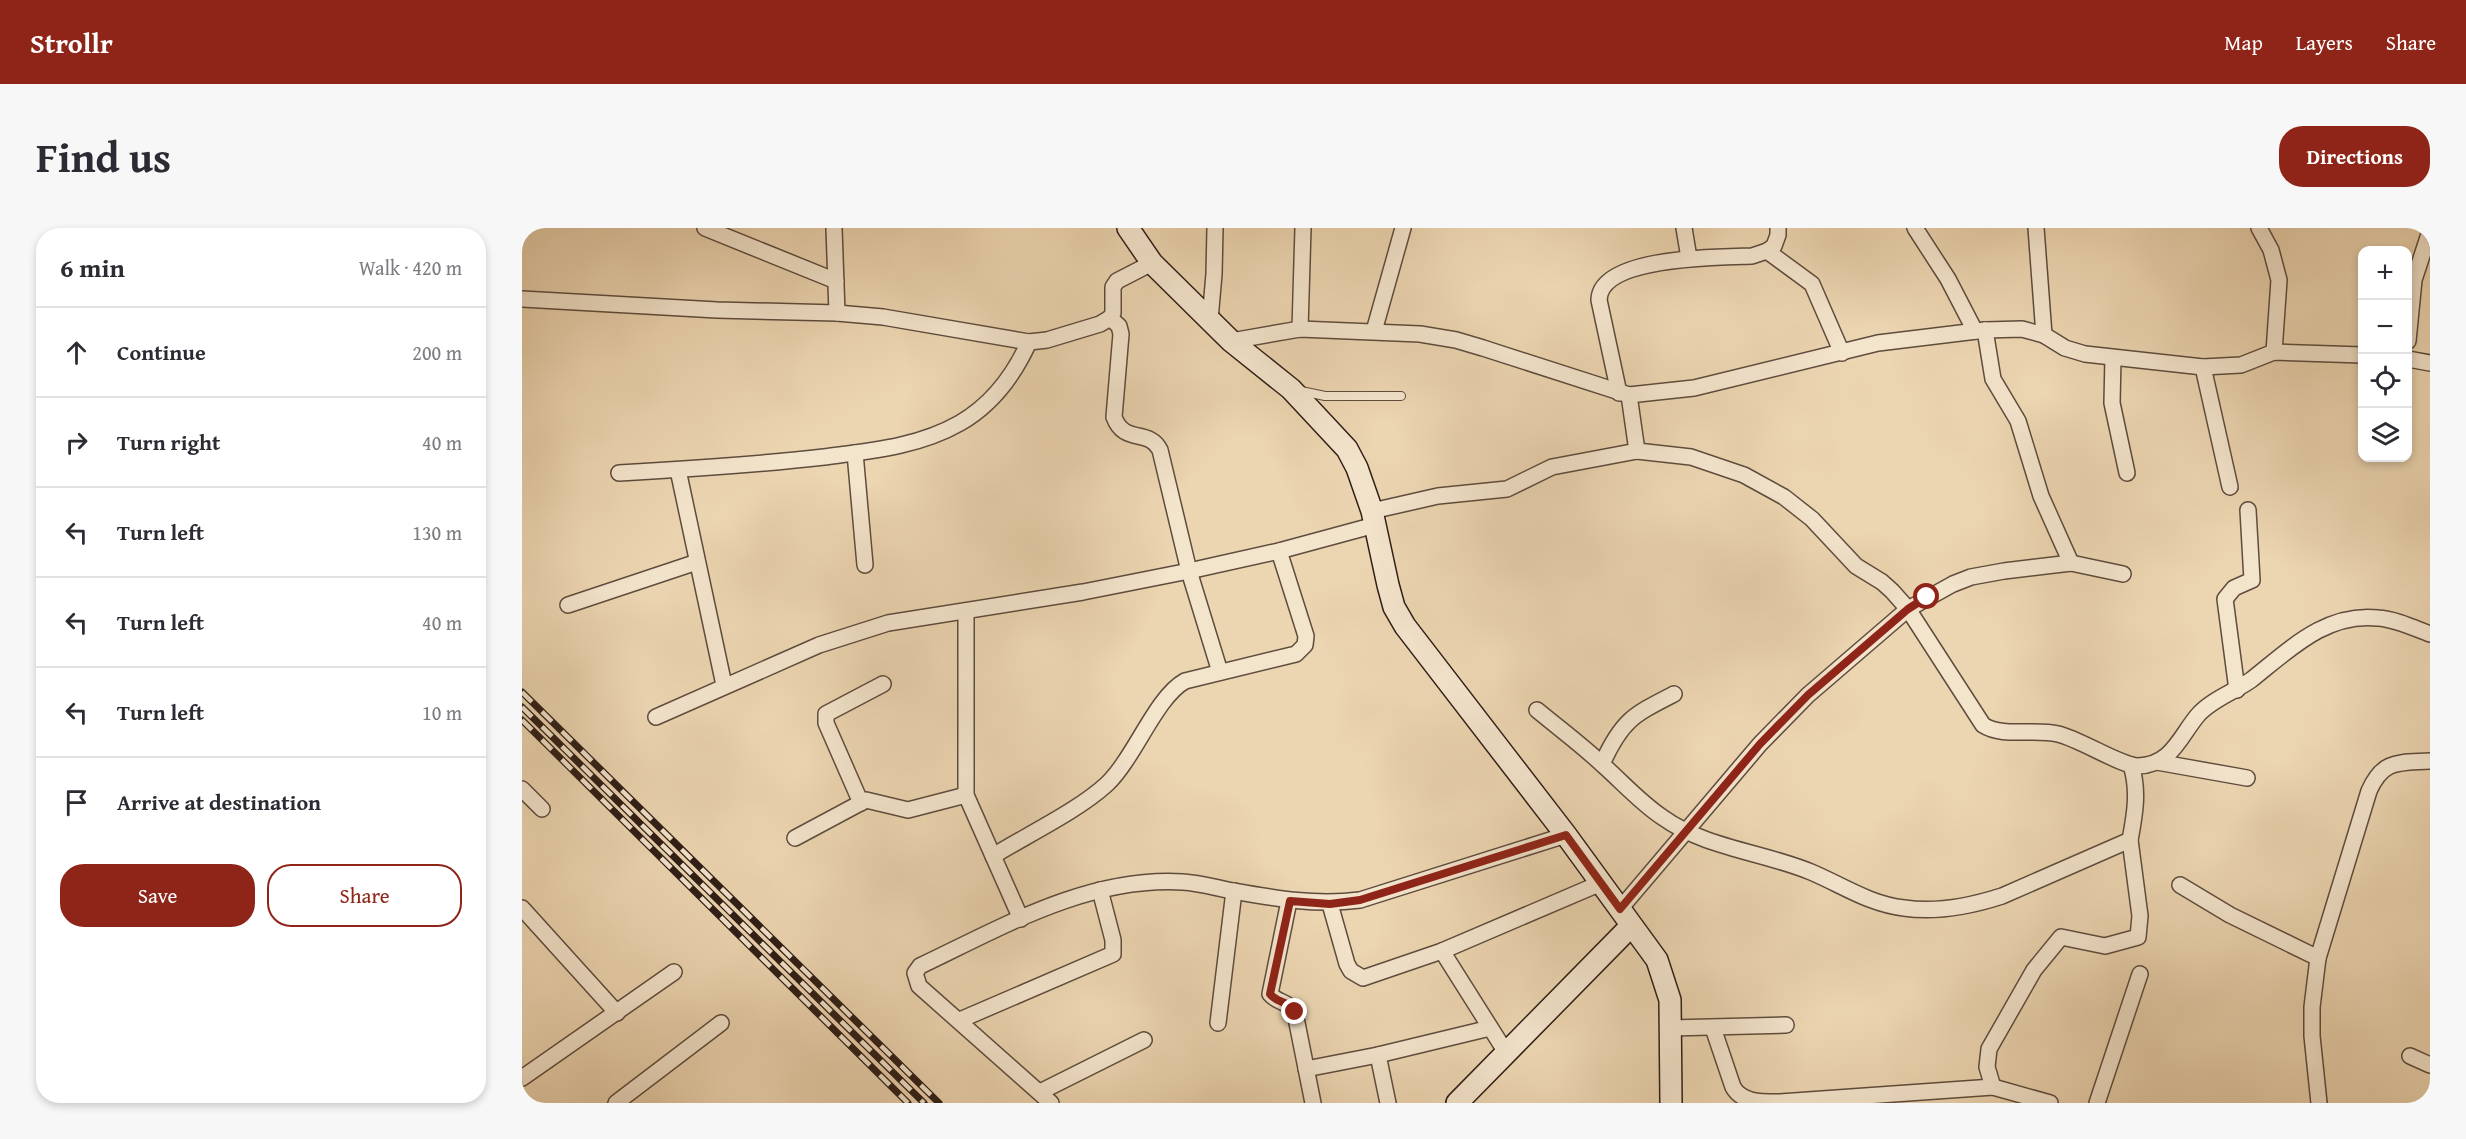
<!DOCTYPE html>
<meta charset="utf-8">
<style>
body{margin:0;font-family:"Gentium Book Plus",serif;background:#f7f7f7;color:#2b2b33}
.controls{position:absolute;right:18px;top:18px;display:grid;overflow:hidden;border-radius:12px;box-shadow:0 3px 9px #0003}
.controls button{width:54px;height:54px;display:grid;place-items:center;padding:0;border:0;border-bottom:2px solid #e1e1e2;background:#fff;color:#2b2b33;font:30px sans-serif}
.stop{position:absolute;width:18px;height:18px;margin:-14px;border:4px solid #8f2418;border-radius:50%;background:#fff}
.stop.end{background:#8f2418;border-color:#fff;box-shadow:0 2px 6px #0008}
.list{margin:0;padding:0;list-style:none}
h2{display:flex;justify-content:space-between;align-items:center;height:78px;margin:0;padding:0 24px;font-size:26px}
h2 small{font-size:20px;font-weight:400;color:#7c7c81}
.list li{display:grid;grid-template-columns:39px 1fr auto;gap:18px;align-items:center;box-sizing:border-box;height:90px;padding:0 24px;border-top:2px solid #e1e1e2}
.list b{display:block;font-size:22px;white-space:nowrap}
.list em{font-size:20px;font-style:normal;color:#7c7c81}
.actions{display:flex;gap:12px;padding:18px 24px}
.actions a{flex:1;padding:14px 0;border:2px solid #8f2418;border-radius:24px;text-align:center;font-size:21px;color:#8f2418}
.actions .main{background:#8f2418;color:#fff}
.icon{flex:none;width:33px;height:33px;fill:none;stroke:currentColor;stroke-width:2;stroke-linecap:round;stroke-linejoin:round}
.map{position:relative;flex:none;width:1908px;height:875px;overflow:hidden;border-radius:24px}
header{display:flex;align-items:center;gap:36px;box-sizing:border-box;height:84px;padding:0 30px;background:#8f2418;color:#fff}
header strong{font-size:28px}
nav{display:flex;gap:33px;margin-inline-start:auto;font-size:21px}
.intro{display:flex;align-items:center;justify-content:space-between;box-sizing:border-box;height:144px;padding:0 36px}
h1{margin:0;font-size:42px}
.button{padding:15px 27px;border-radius:24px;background:#8f2418;color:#fff;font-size:21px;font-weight:700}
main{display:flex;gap:36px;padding:0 36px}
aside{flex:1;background:#fff;border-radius:24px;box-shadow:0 3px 9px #0003}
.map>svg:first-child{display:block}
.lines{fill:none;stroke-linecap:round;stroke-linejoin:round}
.lane-casing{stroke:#5e4c3e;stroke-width:10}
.street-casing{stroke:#5e4c3e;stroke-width:18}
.secondary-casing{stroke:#2f1e17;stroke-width:24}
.lane{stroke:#f3e4cc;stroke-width:8}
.street{stroke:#f3e4cc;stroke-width:15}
.secondary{stroke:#f3e4cc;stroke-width:21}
.rail-casing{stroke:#2f1e17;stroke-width:7}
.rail{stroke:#f3e4cc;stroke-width:4.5;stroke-dasharray:14;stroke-linecap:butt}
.route{stroke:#8f2418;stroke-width:8}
</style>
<header>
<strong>Strollr</strong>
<nav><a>Map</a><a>Layers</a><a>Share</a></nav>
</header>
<div class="intro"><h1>Find us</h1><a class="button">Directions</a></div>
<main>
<aside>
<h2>6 min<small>Walk · 420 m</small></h2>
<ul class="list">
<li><svg class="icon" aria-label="ahead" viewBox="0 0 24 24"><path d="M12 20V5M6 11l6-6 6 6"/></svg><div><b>Continue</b></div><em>200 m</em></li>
<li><svg class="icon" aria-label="right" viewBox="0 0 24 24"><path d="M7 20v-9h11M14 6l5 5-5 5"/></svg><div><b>Turn right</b></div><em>40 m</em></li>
<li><svg class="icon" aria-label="left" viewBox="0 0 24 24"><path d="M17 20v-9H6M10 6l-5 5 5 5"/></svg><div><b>Turn left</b></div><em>130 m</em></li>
<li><svg class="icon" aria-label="left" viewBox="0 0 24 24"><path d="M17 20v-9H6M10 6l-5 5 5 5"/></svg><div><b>Turn left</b></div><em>40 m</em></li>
<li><svg class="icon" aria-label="left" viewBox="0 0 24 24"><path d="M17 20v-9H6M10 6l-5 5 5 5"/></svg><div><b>Turn left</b></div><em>10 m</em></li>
<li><svg class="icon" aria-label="arrive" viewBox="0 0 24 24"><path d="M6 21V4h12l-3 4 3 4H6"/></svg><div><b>Arrive at destination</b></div></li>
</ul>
<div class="actions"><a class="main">Save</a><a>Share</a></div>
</aside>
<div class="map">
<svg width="1908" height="875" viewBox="0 0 1908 875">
<rect width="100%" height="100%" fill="#ecd5b1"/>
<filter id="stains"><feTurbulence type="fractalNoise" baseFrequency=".00333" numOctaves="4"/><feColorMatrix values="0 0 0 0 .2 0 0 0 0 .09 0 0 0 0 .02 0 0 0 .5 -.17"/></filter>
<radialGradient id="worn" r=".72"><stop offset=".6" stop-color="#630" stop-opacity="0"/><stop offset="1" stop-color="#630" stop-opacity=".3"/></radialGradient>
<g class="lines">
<g class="lane-casing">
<polyline id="lane" points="779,163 803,168 879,168"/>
</g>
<g class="street-casing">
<g id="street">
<polyline points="183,0 314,53"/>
<polyline points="312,0 315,85"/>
<polyline points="1162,0 1167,30"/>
<polyline points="1393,0 1426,51 1453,103"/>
<polyline points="1514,0 1522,107"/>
<polyline points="1737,0 1749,22 1757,52 1752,124"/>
<polyline points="1245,23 1290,56 1320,125"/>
<polyline points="0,71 195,82 315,85 361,89 507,114 525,112 578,96 588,90 591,85 591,59 595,53 630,35"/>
<path d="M588,90L597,98L599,106L592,189C602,217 627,200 638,222L667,343L698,444"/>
<polyline points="688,92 692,46 693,0"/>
<polyline points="778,101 781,0"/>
<polyline points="1463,102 1471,151 1496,193 1519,268 1549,335"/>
<polyline points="852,103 881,0"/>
<polyline points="709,113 778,101 898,106 934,112 961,120 1107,167 1172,160 1356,115 1463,102 1500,101 1522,107 1543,120 1563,126 1681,139 1719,137 1752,124 1840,127"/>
<polyline points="1886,113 1892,52 1908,3"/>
<polyline points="1591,130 1590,175 1605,245"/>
<polyline points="1886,131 1908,135"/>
<polyline points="1681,139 1708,259"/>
<path d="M1097,165L1077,72C1078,28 1199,29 1230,28L1245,23L1252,18L1256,7V0"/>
<polyline points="1107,167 1115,223"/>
<polyline points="333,225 343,337"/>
<polyline points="156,242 202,457"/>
<path d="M97,245C166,241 234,237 302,229C348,223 396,219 438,195C471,176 492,147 507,114"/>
<path d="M850,283L916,268L985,261L1030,239L1115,223L1169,229L1222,247L1262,269L1290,291L1334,338L1360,354L1370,363L1386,381L1461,497C1481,510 1512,500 1536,506C1558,511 1599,538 1616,538C1650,537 1658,508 1676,487C1689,472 1712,464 1729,452C1767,422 1804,384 1856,390C1873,391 1892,400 1908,406"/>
<polyline points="46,377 175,334"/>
<polyline points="444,383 444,567 499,691"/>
<polyline points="1715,462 1703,371 1712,360 1730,352 1726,282"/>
<path d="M1015,482C1038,501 1061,518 1082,538C1101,555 1119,575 1140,589C1183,620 1241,624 1289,644C1320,657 1347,676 1382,680C1415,685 1449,678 1480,668L1608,612C1613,586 1617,562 1609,537"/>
<polyline points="134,489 297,417 366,395 561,364 667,343 757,323 853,297"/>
<polyline points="1635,534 1725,550"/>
<path d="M1080,536C1100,492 1111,487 1152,466"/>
<polyline points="0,561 20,581"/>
<polyline points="339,575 304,495 304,486 361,456"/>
<polyline points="273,610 344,572 386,582 444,567"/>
<path d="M471,628C505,607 557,582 585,556C613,529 634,469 663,453L774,426L783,417L784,408L757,323"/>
<polyline points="1658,657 1708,687 1796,730"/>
<path d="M767,673L748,766C755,775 767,773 773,785L791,875"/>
<polyline points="808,676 825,736 829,743 841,750 920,723 1079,655"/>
<polyline points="0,680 95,785"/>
<polyline points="1098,681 1238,516 1286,467 1386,381 1431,356 1449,349 1482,343 1549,335 1601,346"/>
<polyline points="920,723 985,826"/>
<polyline points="438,792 591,726 591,712 578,662"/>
<polyline points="696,795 712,663"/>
<polyline points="1148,800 1264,797"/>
<path d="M1191,800L1211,859C1220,875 1240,874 1258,874L1471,859L1528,875"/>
<polyline points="856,827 866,875"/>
<polyline points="1888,828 1908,837"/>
<polyline points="784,841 856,827 968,800"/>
<polyline points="0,850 152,744"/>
<polyline points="1471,859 1465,839 1467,821 1512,742 1539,709 1583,718 1616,709 1618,688 1608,612"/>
<polyline points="518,864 622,812"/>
<polyline points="94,875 199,795"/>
<path d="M529,875L397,758L393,745L398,738C480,699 567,648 661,654C676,655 691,659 706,662C751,670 792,678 838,672L1044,607"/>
<polyline points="1575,875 1618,746"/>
<path d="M1797,875L1790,808V779L1796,730L1847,563C1861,531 1877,535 1908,533"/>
</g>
</g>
<g class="secondary-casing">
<g id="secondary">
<polyline points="606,0 630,35 709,113 769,161 825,221 835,240 850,283 866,357 872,379 883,398 1044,607 1135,732 1148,772 1149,875"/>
<polyline points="935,875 1109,698"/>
</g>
</g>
<use href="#lane" class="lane"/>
<use href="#street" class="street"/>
<use href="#secondary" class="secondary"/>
<g class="rail-casing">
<g id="rail">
<polyline points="0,464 417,875"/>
<polyline points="0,479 402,875"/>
<polyline points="0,492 386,875"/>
</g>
</g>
<use href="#rail" class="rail"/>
</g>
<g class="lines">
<path class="route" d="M773,784C767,773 755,775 748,766L768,673L808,676L838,672L1044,607L1098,681L1238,516L1286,467L1386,381L1405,369"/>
</g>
<rect width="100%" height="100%" filter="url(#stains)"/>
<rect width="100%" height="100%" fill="url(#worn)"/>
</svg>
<div class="controls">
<button>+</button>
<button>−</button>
<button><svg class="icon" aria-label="locate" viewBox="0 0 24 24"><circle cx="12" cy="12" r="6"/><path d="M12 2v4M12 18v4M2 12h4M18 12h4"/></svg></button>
<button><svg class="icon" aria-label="layers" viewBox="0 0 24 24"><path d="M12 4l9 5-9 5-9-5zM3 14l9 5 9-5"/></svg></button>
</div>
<div class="stop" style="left:1405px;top:369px"></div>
<div class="stop end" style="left:773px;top:784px"></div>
</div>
</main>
